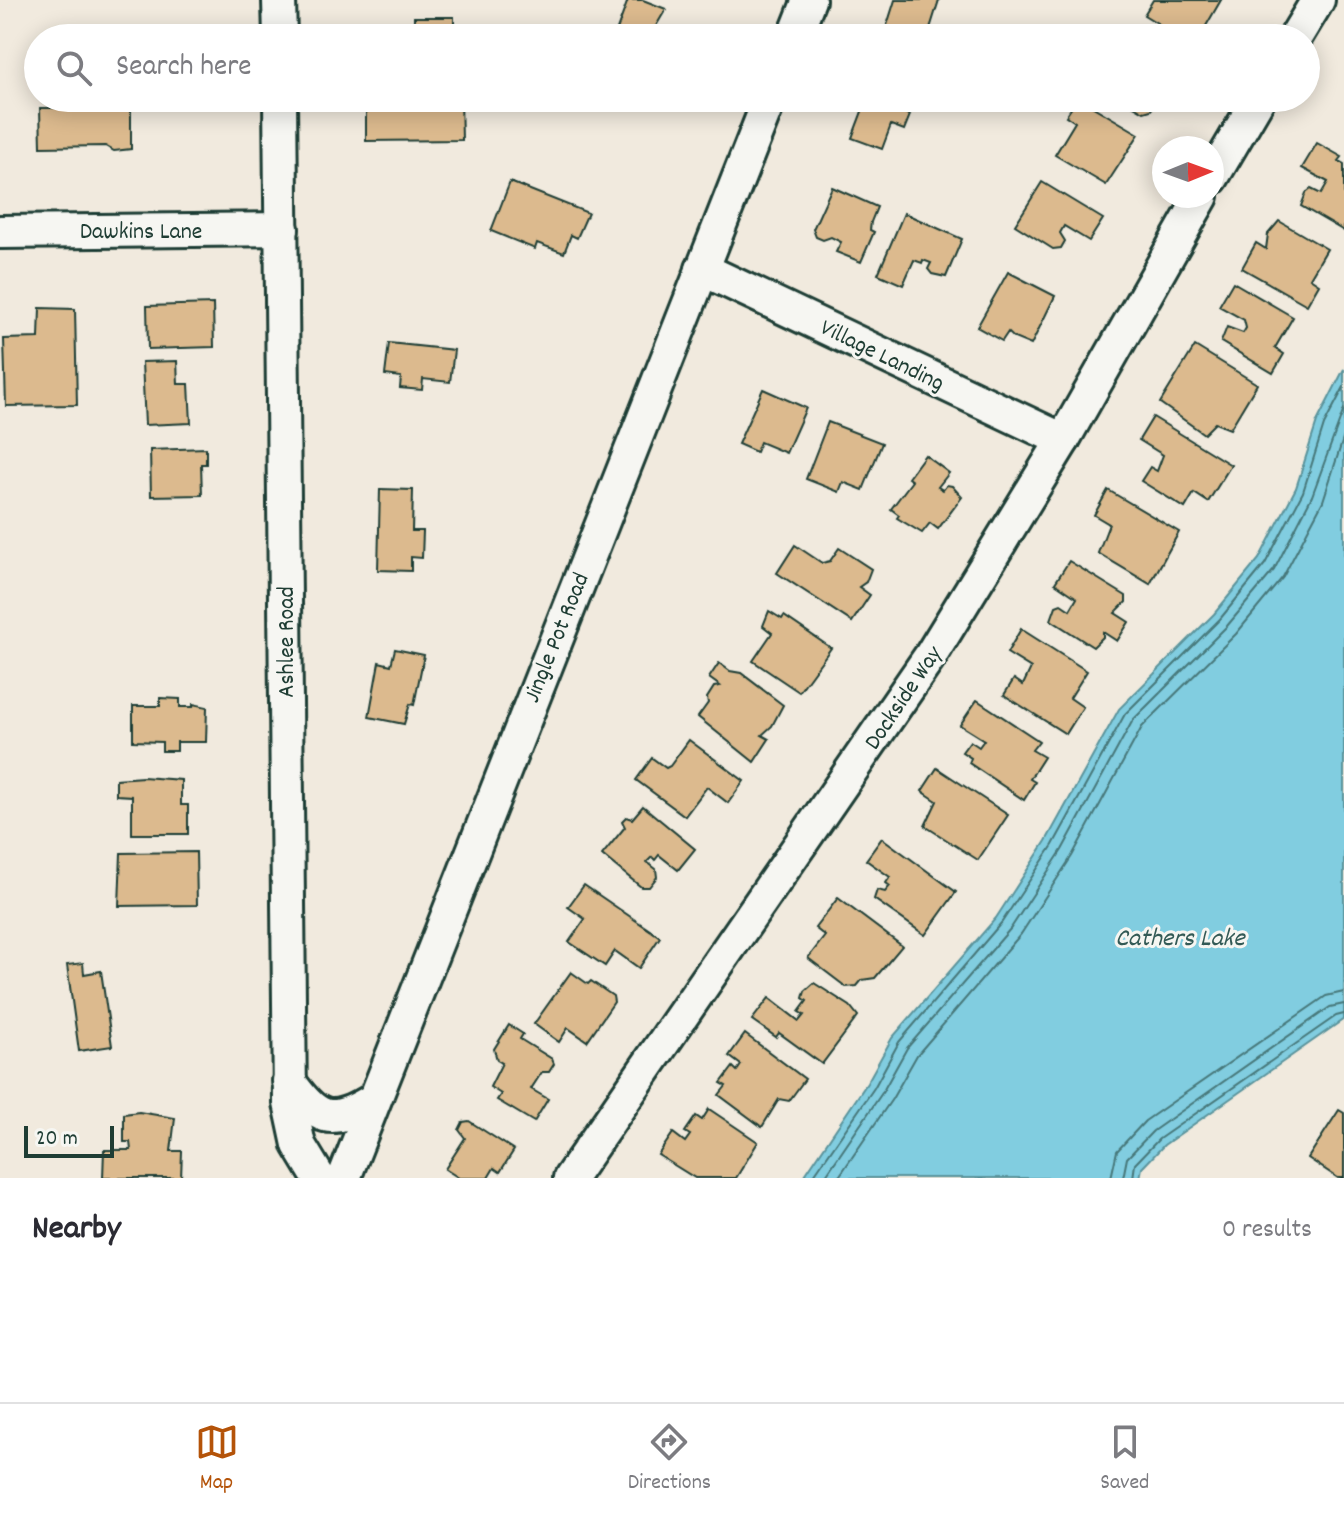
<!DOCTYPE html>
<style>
body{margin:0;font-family:Dekko,sans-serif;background:#f7f7f7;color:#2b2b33}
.compass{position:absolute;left:1152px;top:136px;width:72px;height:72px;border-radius:50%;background:#fff;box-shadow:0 4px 20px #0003;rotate:89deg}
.scale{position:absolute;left:24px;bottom:20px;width:90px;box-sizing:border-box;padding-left:8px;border:4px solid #1f3d34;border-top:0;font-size:22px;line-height:28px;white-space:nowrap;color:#1f3d34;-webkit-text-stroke:6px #f6f6f2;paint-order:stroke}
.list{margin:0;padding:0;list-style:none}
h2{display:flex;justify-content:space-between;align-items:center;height:104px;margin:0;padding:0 32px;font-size:34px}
h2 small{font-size:26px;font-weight:400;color:#7c7c81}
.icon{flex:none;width:44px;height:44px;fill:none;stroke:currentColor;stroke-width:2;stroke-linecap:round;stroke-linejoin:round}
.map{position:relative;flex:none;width:1344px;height:1178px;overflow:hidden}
.search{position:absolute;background:#fff;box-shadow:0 4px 20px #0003;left:24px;right:24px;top:24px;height:88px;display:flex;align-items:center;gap:20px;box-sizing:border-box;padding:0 28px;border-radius:44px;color:#7c7c81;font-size:30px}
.sheet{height:224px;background:#fff}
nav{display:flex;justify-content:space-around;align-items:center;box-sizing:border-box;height:112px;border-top:2px solid #e1e1e2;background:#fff;font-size:22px;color:#7c7c81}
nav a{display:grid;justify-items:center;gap:4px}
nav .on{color:#b45309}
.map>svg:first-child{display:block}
.water{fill:#81cde0;stroke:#5a939b;stroke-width:2}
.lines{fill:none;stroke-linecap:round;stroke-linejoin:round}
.shore{stroke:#467779;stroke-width:2}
.building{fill:#dcba8e;stroke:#1f3d34;stroke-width:2}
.minor-casing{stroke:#1f3d34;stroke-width:38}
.minor{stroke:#f6f6f2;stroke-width:32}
.labels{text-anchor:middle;stroke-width:6;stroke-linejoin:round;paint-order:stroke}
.street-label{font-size:24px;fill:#1f3d34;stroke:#f6f6f2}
.water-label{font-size:26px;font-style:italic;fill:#335a56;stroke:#f6f6f2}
</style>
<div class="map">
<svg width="1344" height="1178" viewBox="0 0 1344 1178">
<rect width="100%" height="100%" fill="#f1eade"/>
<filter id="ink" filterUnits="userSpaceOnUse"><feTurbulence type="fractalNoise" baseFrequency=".0125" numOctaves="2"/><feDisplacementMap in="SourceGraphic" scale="16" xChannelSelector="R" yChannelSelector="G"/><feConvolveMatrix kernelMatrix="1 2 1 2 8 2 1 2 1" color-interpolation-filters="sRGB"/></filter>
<g filter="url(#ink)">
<polygon class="water" points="1344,369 1344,1019 1164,1145 1142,1168 1140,1178 803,1178 867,1083 892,1038 996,918 1046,841 1119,709 1214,614 1259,559 1296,488 1317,422"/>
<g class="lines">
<g class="shore">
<polyline points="812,1178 874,1088 899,1042 1002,922 1053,845 1125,714 1220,619 1265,564 1303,492 1324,425 1344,387"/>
<polyline points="824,1178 882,1093 907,1048 1011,928 1062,850 1133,720 1227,626 1274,570 1312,496 1344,409"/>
<polyline points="838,1178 892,1099 917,1055 1021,934 1072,856 1142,727 1236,634 1283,577 1323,501 1344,436"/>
<polyline points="1111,1178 1117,1151 1145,1121 1326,996 1344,992"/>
<polyline points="1123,1178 1127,1158 1153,1131 1330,1007 1344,1004"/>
<polyline points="1133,1178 1135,1164 1159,1139 1336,1016 1344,1014"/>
</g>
</g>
<g class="building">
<polygon points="628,0 643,0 666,9 649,38 614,38"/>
<polygon points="895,0 939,0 927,38 883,38"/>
<polygon points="1153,0 1221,0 1199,38 1182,38 1144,15"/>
<rect x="414" y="17" width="40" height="21"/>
<polygon points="106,98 131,98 131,149 114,151 105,146 41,147 40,108 106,108"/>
<polygon points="394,98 461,98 462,140 366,141 366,109 395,108"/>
<polygon points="870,98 902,98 897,110 910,115 904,130 891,125 882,149 852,138 866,101"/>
<polygon points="1078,98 1139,134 1106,185 1055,155 1075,122 1066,116"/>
<polygon points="1120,98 1154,98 1155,104 1151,110 1144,112"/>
<polygon points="1317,143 1342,157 1339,161 1344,164 1344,231 1301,206 1306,193 1311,189 1321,194 1328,182 1302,168"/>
<polygon points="510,182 588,213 577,238 571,235 564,253 537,243 535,249 491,231"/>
<polygon points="1042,182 1103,219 1089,241 1064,226 1060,233 1065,241 1061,248 1053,249 1015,225"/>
<polygon points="832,187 877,207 871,222 870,230 874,232 861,262 836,252 841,242 831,237 823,240 816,237 813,229"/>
<polygon points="904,213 962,239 946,277 932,274 928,269 931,263 923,260 922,263 914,260 903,285 878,274"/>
<polygon points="1279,221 1327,249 1310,278 1319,284 1307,305 1242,268 1256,243 1266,249 1268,234"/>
<polygon points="1008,272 1055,296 1031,345 1014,338 1008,332 1002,341 977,327"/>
<polygon points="1233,282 1293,317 1275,348 1284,354 1273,373 1221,342 1227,327 1243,333 1246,328 1244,320 1219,306"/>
<polygon points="213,304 214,347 148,349 147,306"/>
<polygon points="40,308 75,309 77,405 6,406 4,339 39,338"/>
<polygon points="389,343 454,350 450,382 423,379 422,390 400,388 401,377 385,375"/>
<polygon points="1195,346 1257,384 1230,429 1215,423 1204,434 1160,403"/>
<polygon points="177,361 178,384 189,384 191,423 145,425 142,362"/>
<polygon points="763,389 806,408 786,453 760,442 756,452 738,444"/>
<polygon points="1153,417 1231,465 1208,502 1194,493 1185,508 1141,481 1150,467 1157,471 1163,455 1139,440"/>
<polygon points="828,422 882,443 863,490 843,482 839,492 806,479"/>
<polygon points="206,448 206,464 201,464 202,495 151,496 150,450"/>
<polygon points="925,455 949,473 938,487 943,490 947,485 952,486 962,497 938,529 930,523 922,533 897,518 899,515 891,509 912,481 908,478"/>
<polygon points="380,489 413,490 412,531 423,531 422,558 411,557 411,571 378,570"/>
<polygon points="1108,490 1179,532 1150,584 1098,553 1109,524 1094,515"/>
<polygon points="795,545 822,563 830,561 839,548 871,569 866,582 859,587 870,595 852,622 777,573"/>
<polygon points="1069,561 1126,596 1126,602 1115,613 1129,622 1117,641 1103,632 1103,637 1093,647 1051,620 1056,606 1061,604 1070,610 1077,598 1055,583"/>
<polygon points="769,611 782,619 784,616 831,648 799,692 753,661 772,633 763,626"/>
<polygon points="1021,629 1087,671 1070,698 1083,707 1066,734 1004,695 1014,679 1023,685 1031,668 1007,653"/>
<polygon points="395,649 424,655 414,705 410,704 404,724 369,717 379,662 391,665"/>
<polygon points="719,663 730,671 741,673 783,705 772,726 762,735 769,739 754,762 698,717 708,703 707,698 714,687 720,686 709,678"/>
<polygon points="160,698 180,699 180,707 193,707 193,704 207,707 206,742 177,742 177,751 162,751 162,742 133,741 133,706 160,706"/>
<polygon points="977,700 1039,741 1032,750 1044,757 1030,779 1035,782 1024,800 969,763 971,758 962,752 970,741 979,747 984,740 960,725"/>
<polygon points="689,740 744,781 728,803 707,787 685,816 636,780 652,758 666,768 670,766"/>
<polygon points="937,768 1008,815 978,860 925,826 937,801 922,791"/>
<polygon points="143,777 181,780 181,805 188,805 188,834 132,834 132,796 116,795 116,779"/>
<polygon points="643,806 695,849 678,870 659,855 655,860 652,857 647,862 656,869 657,877 649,887 641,887 602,855 625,827 622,821 626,817 632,819"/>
<polygon points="882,838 956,892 925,935 874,899 877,890 885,892 890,886 886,883 890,877 866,860"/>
<polygon points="196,852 197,905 119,906 121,853"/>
<polygon points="584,885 660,937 639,968 615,951 605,966 569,942 585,919 568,907"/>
<polygon points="838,898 902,946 875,978 862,980 857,986 846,987 808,958 825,936 815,928"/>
<polygon points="83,963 84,974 101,971 112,1046 79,1051 67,965"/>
<polygon points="571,972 588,984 591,981 613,996 614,1002 587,1041 568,1028 559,1042 534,1024"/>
<polygon points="814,983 850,1006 858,1016 822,1064 779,1033 776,1037 752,1020 769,998 799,1021 804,1015 799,1012 807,1001 803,998 805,991"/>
<polygon points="509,1025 523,1034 520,1039 552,1059 554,1064 549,1072 542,1072 531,1089 548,1099 534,1122 497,1100 501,1094 490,1087 502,1063 497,1060 494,1049"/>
<polygon points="745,1034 805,1079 789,1101 779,1099 762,1127 719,1095 726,1086 721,1083 733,1067 737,1071 741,1065 729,1056"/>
<polygon points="709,1109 758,1142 736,1178 695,1178 658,1155 673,1133 685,1142 690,1135 685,1132 696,1116 702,1120"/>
<polygon points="1339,1110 1344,1113 1344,1178 1338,1178 1308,1158"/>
<polygon points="139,1112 175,1118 171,1151 182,1151 181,1178 103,1178 104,1150 131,1150 130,1142 124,1142 124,1114"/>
<polygon points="469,1121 514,1150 500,1172 494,1168 488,1178 459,1178 445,1169 465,1138 459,1130 463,1122"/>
</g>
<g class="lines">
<g class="minor-casing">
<g id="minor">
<polyline points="279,0 280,38"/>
<polyline points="794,38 809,0"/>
<polyline points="1295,38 1318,0"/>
<polyline points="280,98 290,1103 299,1145 319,1178"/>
<polyline points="1212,178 1259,98"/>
<polyline points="0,232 282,229"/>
<polyline points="702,269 1063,440"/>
<path d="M289,1081C317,1121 331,1126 373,1100"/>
<polyline points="344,1178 770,98"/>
<polyline points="570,1178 931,655 1063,440 1202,196"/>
</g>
</g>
<use href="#minor" class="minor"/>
</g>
</g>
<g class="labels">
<g class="street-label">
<text x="141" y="238">Dawkins Lane</text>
<text transform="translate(883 354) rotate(26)" y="8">Village Landing</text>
<text transform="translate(555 637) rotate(-68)" y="8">Jingle Pot Road</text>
<text transform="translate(285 642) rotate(-90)" y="8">Ashlee Road</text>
<text transform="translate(902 697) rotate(-56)" y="8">Dockside Way</text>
</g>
<g class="water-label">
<text x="1180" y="945">Cathers Lake</text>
</g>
</g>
</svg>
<svg class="compass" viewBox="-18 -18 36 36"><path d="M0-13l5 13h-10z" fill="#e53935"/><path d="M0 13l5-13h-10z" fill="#7c7c81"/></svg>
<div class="scale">20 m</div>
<div class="search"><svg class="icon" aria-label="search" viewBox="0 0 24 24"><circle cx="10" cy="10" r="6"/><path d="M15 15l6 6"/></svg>Search here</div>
</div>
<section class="sheet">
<h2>Nearby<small>0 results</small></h2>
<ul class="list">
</ul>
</section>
<nav>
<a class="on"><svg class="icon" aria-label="map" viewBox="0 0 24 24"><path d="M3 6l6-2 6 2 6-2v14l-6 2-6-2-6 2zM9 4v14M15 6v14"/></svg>Map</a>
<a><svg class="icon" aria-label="directions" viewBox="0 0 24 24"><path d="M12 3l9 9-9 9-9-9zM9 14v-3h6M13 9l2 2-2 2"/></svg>Directions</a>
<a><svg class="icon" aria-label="saved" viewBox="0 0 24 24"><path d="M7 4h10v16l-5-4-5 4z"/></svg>Saved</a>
</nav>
